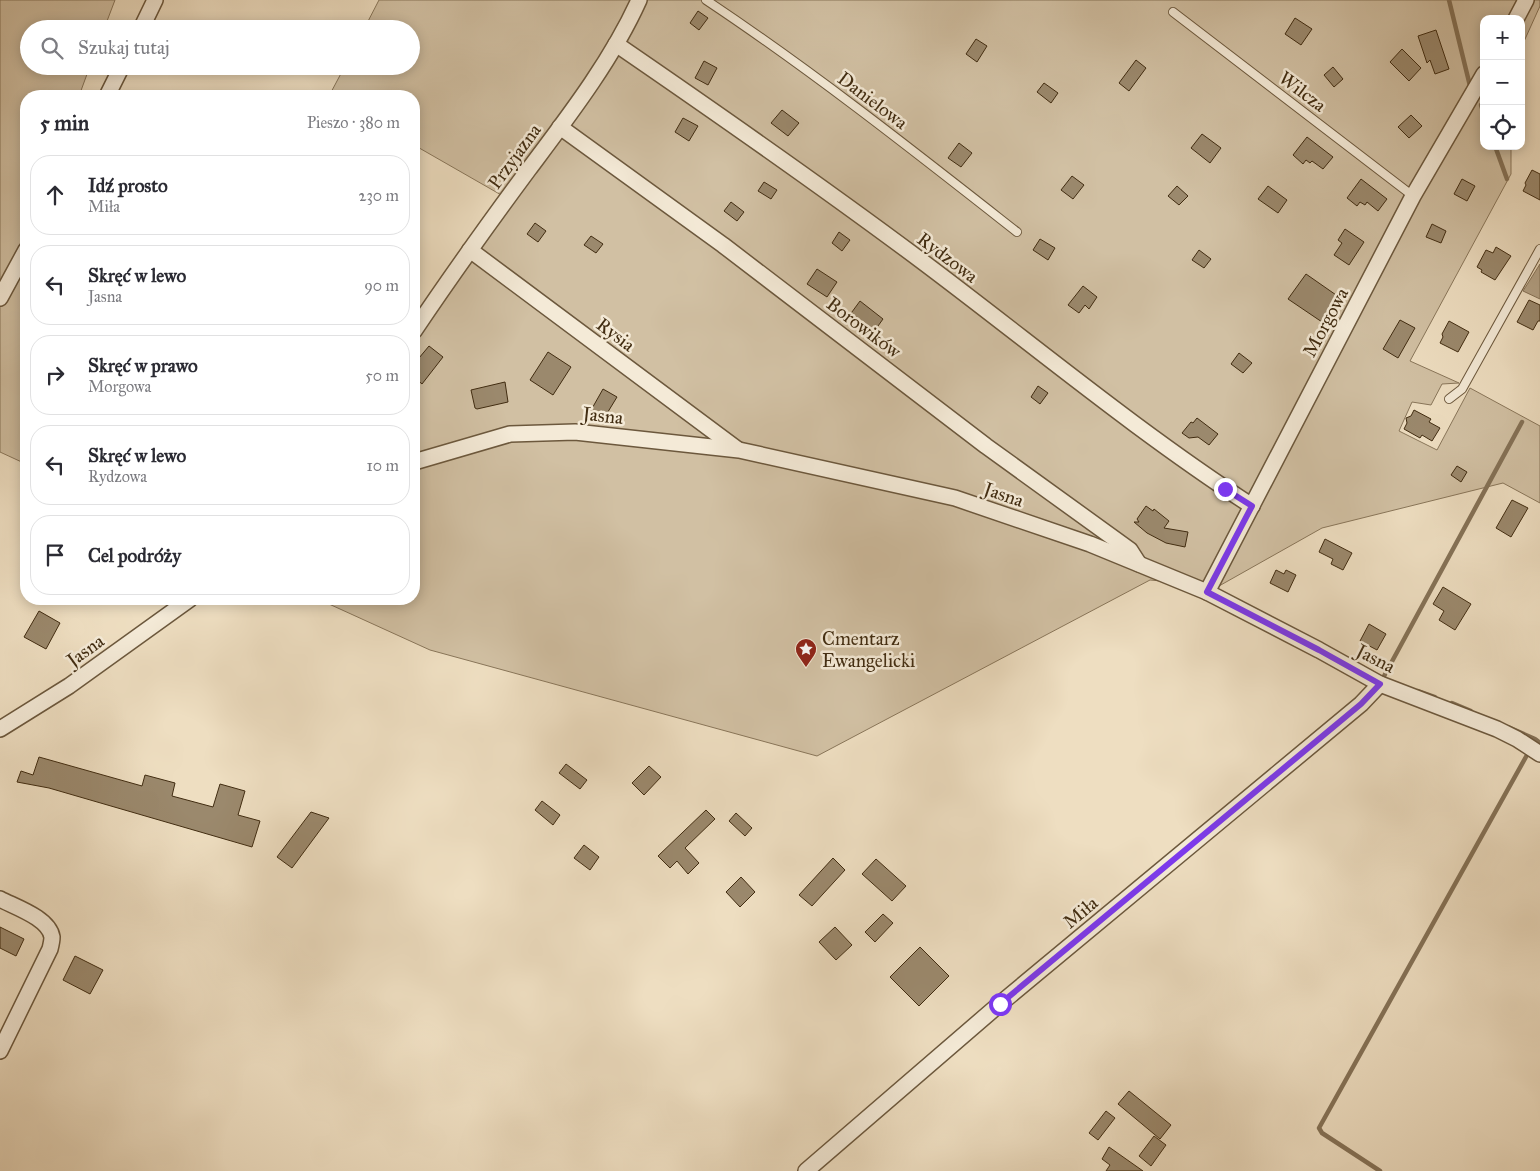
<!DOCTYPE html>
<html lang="pl">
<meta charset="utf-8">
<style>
body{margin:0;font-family:"IM FELL Great Primer",serif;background:#f7f7f7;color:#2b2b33}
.controls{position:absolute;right:15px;top:15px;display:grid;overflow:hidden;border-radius:10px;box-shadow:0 2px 12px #0003}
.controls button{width:45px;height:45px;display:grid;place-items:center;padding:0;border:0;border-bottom:1px solid #e1e1e2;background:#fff;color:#2b2b33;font:25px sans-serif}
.stop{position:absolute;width:15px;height:15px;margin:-11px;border:4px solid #7c3aed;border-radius:50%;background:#fff}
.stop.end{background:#7c3aed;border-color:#fff;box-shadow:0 1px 5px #0008}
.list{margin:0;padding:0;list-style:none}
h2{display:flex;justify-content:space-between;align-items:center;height:65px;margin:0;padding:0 20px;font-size:21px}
h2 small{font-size:16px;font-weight:400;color:#7c7c81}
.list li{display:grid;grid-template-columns:32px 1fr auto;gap:15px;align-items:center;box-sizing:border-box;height:80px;margin:0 10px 10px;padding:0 10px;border:1px solid #e1e1e2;border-radius:20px}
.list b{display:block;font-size:19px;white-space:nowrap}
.list p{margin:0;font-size:16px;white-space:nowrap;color:#7c7c81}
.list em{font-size:16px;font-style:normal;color:#7c7c81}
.icon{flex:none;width:28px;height:28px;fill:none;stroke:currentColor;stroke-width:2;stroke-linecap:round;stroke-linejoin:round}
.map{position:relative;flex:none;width:1540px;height:1171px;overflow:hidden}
.search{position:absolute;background:#fff;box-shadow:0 2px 12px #0003;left:20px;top:20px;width:400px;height:55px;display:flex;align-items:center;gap:12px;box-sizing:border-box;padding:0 18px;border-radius:28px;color:#7c7c81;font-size:19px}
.panel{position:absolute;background:#fff;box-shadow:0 2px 12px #0003;left:20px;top:90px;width:400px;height:515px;border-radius:20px}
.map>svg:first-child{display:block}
.green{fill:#d1c0a3;stroke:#89765a}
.water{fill:#b3a185;stroke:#857257}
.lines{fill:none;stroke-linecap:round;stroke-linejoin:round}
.stream{stroke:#857257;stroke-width:4.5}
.building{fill:#9b896d;stroke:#412c11}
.lane-casing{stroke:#6c583d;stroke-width:10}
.street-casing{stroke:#6c583d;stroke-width:18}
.lane{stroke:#f4ead7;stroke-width:8}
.street{stroke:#f4ead7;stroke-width:15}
.route{stroke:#7c3aed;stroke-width:6}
.labels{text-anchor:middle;stroke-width:5;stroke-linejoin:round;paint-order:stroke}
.street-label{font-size:19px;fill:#412c11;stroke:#f4ead7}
.poi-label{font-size:19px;fill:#412c11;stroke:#f4ead7;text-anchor:start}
</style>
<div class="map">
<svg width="1540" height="1171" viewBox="0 0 1540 1171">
<rect width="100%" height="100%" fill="#eedec1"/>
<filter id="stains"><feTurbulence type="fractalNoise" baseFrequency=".004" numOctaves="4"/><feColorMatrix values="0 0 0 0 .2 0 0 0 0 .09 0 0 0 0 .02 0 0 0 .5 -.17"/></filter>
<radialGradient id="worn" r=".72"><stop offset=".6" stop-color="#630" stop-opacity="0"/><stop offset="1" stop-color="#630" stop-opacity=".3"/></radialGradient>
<g class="green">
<polygon points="0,0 115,0 104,29 29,29 29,66 90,66 79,96 26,96 26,464 0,452"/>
<polygon points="379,0 1540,0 1540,6 1521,48 1521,19 1484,19 1484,146 1511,146 1511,174 1410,361 1459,383 1442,384 1431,405 1412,402 1399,431 1437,450 1470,388 1540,426 1540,503 1503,483 1322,528 1219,586 1150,580 817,756 430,650 318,599 414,599 414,319 503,196 414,145 414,96 329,96 345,66 411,66 411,29 364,29"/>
</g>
<polygon class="water" points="1540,264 1540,299 1523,291"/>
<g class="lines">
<g class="stream">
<polyline points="1449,0 1470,86"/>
<polyline points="1481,105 1484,114"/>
<polyline points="1495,146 1507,179"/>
<polyline points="1383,678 1522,422"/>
<polyline points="1418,691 1435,697"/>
<polyline points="1452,703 1471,711"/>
<polyline points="1508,727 1535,739 1540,743"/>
<polyline points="1380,1171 1322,1133 1319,1128 1527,755"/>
</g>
</g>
<g class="building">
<polygon points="698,11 708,18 699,30 690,23"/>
<polygon points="1295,18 1312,29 1301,45 1285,34"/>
<polygon points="1436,30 1449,69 1435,74 1430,60 1427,63 1418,36"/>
<polygon points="976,39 987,46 977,62 966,54"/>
<polygon points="1402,49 1421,68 1409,81 1390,62"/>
<polygon points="1136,60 1146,68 1129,91 1119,83"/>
<polygon points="704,61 717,68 708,85 695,78"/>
<polygon points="1333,67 1343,79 1334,87 1324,75"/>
<polygon points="1044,83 1058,93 1051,103 1037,92"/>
<polygon points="782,110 799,123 788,136 771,123"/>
<polygon points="1411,115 1422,126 1409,138 1398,127"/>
<polygon points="683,118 698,126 689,141 675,132"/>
<polygon points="1202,134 1221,148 1210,163 1191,148"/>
<polygon points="1307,137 1333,157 1323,169 1312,161 1310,163 1306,160 1303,164 1293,155"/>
<polygon points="959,143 972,153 961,167 948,158"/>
<polygon points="1532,170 1540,174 1540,200 1523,191 1526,185 1525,183"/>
<polygon points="1072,176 1084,185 1073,199 1061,190"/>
<polygon points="1361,179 1387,199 1378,211 1367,202 1365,205 1360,202 1357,206 1347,198"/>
<polygon points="1462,179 1475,186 1467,201 1454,194"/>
<polygon points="764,182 777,190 771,199 758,191"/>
<polygon points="1177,186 1188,196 1179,205 1168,196"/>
<polygon points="1268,186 1287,200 1278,213 1258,199"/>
<polygon points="731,202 744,212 737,221 724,211"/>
<polygon points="535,223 546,231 538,242 527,234"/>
<polygon points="1432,224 1446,231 1441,243 1426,237"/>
<polygon points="1345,229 1364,242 1349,265 1334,255 1342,243 1338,240"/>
<polygon points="839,232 850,240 842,251 832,243"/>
<polygon points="591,236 603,244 596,253 584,245"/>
<polygon points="1040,239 1055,248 1048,260 1033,250"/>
<polygon points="1496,247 1511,256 1495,280 1481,272 1482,270 1477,267 1486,250 1493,253"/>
<polygon points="1199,250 1211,259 1204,268 1192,260"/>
<polygon points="817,269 837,282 827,297 807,284"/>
<polygon points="1306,274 1339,297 1322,322 1288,299"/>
<polygon points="1083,286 1097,297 1089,309 1085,305 1079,313 1068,305"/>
<polygon points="1529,300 1540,305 1540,321 1538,321 1533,330 1517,322"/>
<polygon points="860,301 883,319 873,333 867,328 866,329 849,316"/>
<polygon points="1400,320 1415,328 1398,358 1383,349"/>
<polygon points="1449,321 1469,332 1458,352 1440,343 1443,337 1442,334"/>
<polygon points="429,346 443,357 422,384 414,377 414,364"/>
<polygon points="548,352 571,367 553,395 530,380"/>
<polygon points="1239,353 1252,363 1243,373 1231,364"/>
<polygon points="505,382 508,402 477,409 475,408 471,390"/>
<polygon points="1038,386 1048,393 1040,404 1031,397"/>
<polygon points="603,389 617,397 603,420 590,412"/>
<polygon points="1414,410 1431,419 1429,422 1440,428 1432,441 1422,435 1420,438 1404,429 1407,423 1406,418 1411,416"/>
<polygon points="1197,418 1218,434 1209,445 1198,437 1189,438 1182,433 1191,422 1193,423"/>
<polygon points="1457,466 1467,472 1461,482 1451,475"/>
<polygon points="1512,500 1528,508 1511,537 1496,528"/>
<polygon points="1146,506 1153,511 1154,509 1169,521 1164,528 1188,532 1185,547 1166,543 1147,533 1134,522 1139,522 1137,519"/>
<polygon points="1325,539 1352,553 1343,570 1331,564 1333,559 1319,552"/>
<polygon points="1276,570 1284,574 1286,570 1296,575 1288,592 1270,583"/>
<polygon points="1443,587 1471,604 1455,630 1439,620 1444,611 1433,604"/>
<polygon points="39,611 60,623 46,649 24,637"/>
<polygon points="1369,624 1386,634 1377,650 1360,641"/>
<polygon points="39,757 142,786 145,775 175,783 172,796 213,807 220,784 245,791 238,815 260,821 252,847 49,788 17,782 21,771 33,775"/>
<polygon points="566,764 587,780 580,789 559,773"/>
<polygon points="649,766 661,777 644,795 632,783"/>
<polygon points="542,801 560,815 553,825 535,810"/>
<polygon points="706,810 715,819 685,848 699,863 688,874 677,861 670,868 658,856"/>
<polygon points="311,812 329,818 292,868 277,857"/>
<polygon points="736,813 752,828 745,836 729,821"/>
<polygon points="584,845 599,857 590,870 574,858"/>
<polygon points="833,858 845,870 812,906 799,895"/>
<polygon points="876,859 906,886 892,901 862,874"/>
<polygon points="741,877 755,892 740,907 726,892"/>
<polygon points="883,914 893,923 875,942 865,932"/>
<polygon points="0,927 24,939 16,956 0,948"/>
<polygon points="835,927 852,945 836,960 819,942"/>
<polygon points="920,947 949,976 919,1006 890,977"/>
<polygon points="75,956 103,970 90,994 63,980"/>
<polygon points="1129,1091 1171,1125 1160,1139 1118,1104"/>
<polygon points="1106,1111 1115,1118 1098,1140 1089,1133"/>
<polygon points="1154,1136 1166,1145 1151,1166 1139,1156"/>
<polygon points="1109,1147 1143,1171 1106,1171 1110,1165 1102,1159"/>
</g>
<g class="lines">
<g class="lane-casing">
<g id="lane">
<path d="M706,0C814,72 915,152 1017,232"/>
<polyline points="1173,12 1413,196"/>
<polyline points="1449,399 1462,389 1540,249"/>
</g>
</g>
<g class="street-casing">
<g id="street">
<polyline points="1516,19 1526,0"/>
<polyline points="141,29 155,0"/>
<path d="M616,44C718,114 820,185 919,259C1030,342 1136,431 1252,506"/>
<polyline points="107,96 122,66"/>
<polyline points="560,127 723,245 986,446 1130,550 1139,564"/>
<polyline points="470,250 737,449"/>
<polyline points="0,298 26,250"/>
<path d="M414,331C451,276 489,223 529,169C568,117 612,60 639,0"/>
<polyline points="414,462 510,434 575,432 739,450 955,498 1090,544 1207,592 1319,650 1380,684 1497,729 1517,739 1540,754"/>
<polyline points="1207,592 1413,196 1484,74"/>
<polyline points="0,729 69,686 190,599"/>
<path d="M0,899C15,907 49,918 52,937C52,940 51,945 50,949L0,1051"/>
<polyline points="806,1171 995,1008 1361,704 1380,684"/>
</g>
</g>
<use href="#lane" class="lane"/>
<use href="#street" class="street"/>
</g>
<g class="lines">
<polyline class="route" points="1000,1004 1361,704 1380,684 1319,650 1207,592 1252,506 1225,489"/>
</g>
<defs>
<g id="sight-pin" transform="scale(1.125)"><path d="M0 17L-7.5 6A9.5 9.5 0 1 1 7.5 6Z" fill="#8f2418" stroke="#f4ead7"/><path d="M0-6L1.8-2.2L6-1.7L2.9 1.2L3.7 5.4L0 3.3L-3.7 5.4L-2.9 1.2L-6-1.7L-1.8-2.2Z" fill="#fff"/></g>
</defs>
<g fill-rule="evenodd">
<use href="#sight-pin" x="806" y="649"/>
</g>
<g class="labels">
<g class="street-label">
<text transform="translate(1303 91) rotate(37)" y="7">Wilcza</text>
<text transform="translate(873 100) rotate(37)" y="7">Danielowa</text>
<text transform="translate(514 156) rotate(-54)" y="7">Przyjazna</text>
<text transform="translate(948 257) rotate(37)" y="7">Rydzowa</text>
<text transform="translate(1325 322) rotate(-62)" y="7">Morgowa</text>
<text transform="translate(864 327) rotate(37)" y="7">Borowików</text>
<text transform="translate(616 334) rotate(37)" y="7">Rysia</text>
<text transform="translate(603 415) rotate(6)" y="7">Jasna</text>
<text transform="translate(1004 494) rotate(19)" y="7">Jasna</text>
<text transform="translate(85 650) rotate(-36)" y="7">Jasna</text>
<text transform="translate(1376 658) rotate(27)" y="7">Jasna</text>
<text transform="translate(1080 912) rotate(-40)" y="7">Miła</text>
</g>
<g class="poi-label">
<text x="822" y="645">Cmentarz<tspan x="822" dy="22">Ewangelicki</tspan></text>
</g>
</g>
<rect width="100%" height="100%" filter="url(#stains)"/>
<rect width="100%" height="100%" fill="url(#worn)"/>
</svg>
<div class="controls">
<button>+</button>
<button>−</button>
<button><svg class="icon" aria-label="locate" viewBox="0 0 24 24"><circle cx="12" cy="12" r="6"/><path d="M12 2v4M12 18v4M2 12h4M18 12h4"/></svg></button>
</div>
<div class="stop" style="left:1000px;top:1004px"></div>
<div class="stop end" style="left:1225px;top:489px"></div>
<div class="search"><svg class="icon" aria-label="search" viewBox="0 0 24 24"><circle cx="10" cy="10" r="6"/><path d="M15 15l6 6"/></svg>Szukaj tutaj</div>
<section class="panel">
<h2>5 min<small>Pieszo · 380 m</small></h2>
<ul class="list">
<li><svg class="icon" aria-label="ahead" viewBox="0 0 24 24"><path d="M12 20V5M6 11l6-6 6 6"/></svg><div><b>Idź prosto</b><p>Miła</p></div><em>230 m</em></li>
<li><svg class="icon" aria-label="left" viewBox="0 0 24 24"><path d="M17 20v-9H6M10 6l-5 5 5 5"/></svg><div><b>Skręć w lewo</b><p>Jasna</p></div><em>90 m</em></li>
<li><svg class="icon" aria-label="right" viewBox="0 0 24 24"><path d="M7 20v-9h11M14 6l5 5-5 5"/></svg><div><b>Skręć w prawo</b><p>Morgowa</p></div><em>50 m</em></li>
<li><svg class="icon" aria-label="left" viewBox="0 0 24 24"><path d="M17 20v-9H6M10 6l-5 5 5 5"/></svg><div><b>Skręć w lewo</b><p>Rydzowa</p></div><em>10 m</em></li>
<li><svg class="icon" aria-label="arrive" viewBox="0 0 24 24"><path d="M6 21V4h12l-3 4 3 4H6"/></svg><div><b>Cel podróży</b></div></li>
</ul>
</section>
</div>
